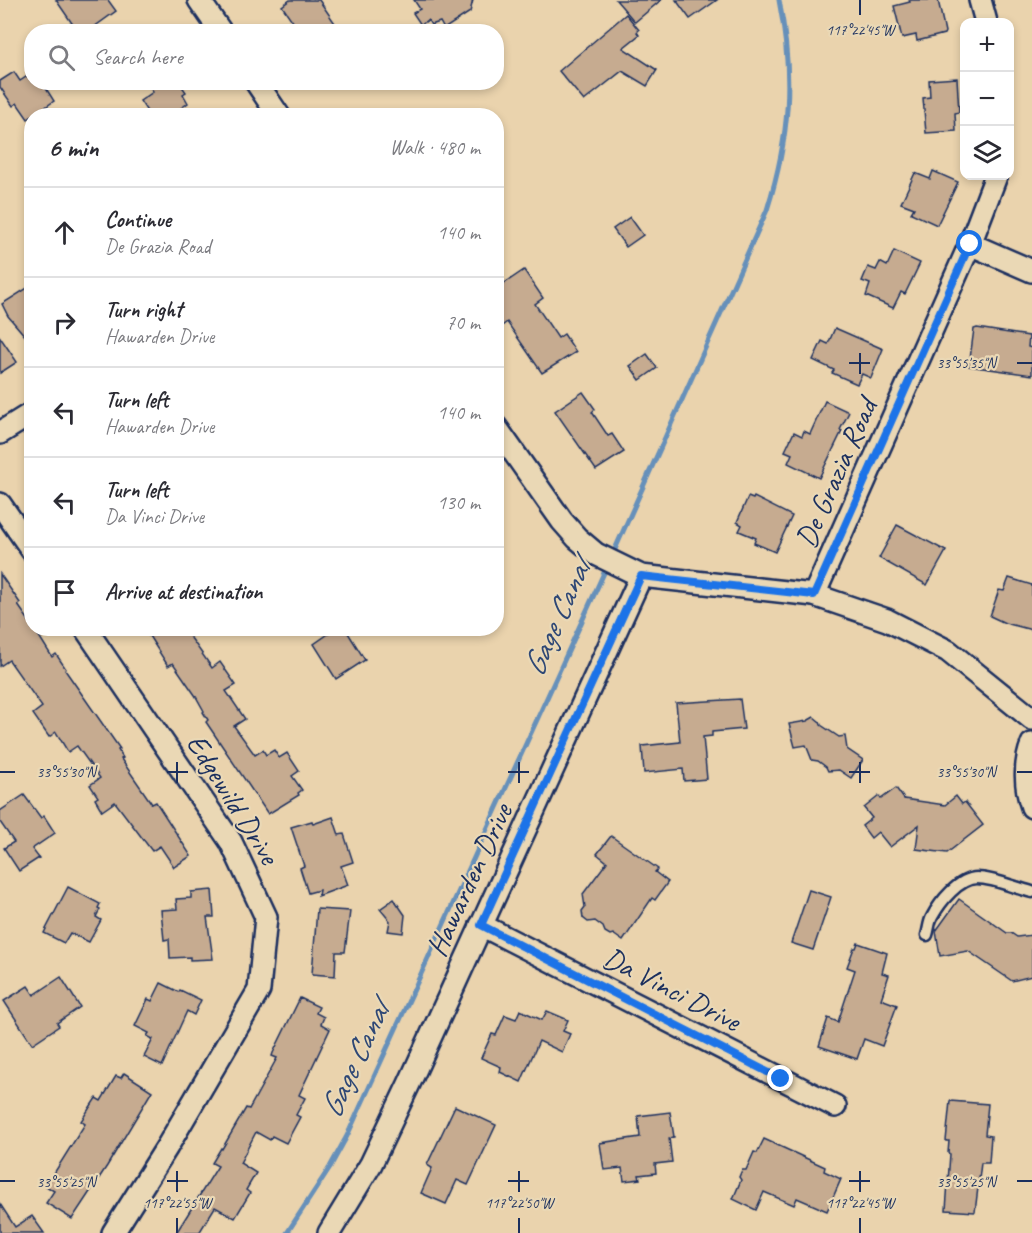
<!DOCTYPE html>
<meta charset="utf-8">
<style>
body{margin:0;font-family:Caveat,sans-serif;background:#f2f2f3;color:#2b2b33}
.controls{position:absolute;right:18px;top:18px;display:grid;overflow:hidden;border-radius:12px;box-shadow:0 3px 9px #0003}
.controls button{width:54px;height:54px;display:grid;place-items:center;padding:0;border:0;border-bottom:2px solid #e1e1e2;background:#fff;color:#2b2b33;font:30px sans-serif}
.stop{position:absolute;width:18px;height:18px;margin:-14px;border:4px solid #1a73e8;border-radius:50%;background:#fff}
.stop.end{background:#1a73e8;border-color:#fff;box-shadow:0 2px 6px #0008}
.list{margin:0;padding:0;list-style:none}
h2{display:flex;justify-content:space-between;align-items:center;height:78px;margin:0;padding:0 24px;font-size:26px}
h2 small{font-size:20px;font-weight:400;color:#7c7c81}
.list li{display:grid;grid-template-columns:39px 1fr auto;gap:18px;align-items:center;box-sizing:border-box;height:90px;padding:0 24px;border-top:2px solid #e1e1e2}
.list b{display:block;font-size:22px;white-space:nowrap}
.list p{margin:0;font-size:20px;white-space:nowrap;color:#7c7c81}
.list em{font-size:20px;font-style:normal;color:#7c7c81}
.icon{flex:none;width:33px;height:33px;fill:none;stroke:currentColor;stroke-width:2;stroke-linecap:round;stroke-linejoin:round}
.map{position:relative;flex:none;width:1032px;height:1233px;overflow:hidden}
.search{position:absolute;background:#fff;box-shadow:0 3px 9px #0003;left:24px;top:24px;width:480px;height:66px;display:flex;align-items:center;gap:15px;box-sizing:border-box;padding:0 21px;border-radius:24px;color:#7c7c81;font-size:22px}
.panel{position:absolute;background:#fff;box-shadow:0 3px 9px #0003;left:24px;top:108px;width:480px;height:528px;border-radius:24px}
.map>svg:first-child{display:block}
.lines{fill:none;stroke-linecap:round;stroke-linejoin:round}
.stream{stroke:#6690ba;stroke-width:5}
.building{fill:#c6ab90;stroke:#1b2f5e;stroke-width:1.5}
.lane-casing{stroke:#1b2f5e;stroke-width:15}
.street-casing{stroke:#1b2f5e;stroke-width:26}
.lane{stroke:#ead8b5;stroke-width:10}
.street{stroke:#ead8b5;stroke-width:21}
.route{stroke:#1a73e8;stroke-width:8}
.ticks{fill:none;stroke:#1b2f5e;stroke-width:2}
.labels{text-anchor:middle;stroke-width:4.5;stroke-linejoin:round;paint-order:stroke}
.street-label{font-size:30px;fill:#1b2f5e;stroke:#ead8b5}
.water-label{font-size:32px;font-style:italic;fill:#2e4775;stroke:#ead8b5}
.ticks-label{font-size:15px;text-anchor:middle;fill:#1b2f5e;stroke:#ead8b5;stroke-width:4.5;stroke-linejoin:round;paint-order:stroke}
</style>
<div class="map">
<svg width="1032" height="1233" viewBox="0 0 1032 1233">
<rect width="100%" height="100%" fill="#ead3ad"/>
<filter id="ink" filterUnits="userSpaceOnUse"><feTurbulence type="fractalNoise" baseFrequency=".0167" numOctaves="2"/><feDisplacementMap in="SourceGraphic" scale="12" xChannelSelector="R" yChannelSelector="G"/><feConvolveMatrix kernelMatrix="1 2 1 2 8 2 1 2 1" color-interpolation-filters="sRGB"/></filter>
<g filter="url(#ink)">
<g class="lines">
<g class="stream">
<path d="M612,556L767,210C790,136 794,76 779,0"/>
<polyline points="287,1233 330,1167 347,1136 608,564"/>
</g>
</g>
<g class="building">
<polygon points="56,0 108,0 116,11 87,32 78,32"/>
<polygon points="290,0 319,0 341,32 300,32 282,6"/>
<polygon points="414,0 473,0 470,12 444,29 440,22 431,25 428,20 421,25 413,13 420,9"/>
<polygon points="616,0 661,0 635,22"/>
<polygon points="676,0 717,0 690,19"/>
<polygon points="909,0 938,0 945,32 944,34 917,41 916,35 902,38 894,6 910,2"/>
<polygon points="626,14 639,30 637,32 639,35 623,48 657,70 647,86 622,71 584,101 559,71"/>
<polygon points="14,72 20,81 32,73 32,82 42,82 54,101 28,119 17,103 13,106 0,87 0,81"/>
<polygon points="957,78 959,112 955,113 956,131 926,133 923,98 930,97 929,80"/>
<polygon points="146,82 179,82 186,92 183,94 188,103 170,116 150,116 140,101 153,92"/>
<polygon points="933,171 958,182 937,225 911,213 914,208 901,203 915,173 930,179"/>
<polygon points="630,217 643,235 626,247 613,229"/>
<polygon points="894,251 920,263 905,294 901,292 893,308 866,296 870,284 862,281 868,267 876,270 880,262 887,266"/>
<polygon points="524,270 543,298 535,304 558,338 564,334 576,352 542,373 507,322 502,326 496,317 496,289"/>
<polygon points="32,285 32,344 8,316 2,304"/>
<polygon points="835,328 883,349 871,378 862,374 857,384 832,373 834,370 813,360 822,341 828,344"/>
<polygon points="977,328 1029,336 1028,347 1032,348 1032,375 969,366 974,329"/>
<polygon points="0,337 17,362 0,373"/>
<polygon points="647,354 657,368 640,380 630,366"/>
<polygon points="583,392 595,409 592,412 608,436 612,434 624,452 596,470 555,411"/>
<polygon points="825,401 849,412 840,430 842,431 819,478 788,463 792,454 785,451 794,432 802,436 804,431 810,434"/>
<polygon points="748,497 753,499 754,497 792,516 775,552 754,543 756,538 739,531 742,525 737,522"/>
<polygon points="897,525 946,551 927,585 879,558"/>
<polygon points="0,574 20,603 18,605 32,625 32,628 34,628 52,657 56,654 66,669 65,670 120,749 118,750 123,758 121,759 152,804 156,802 191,856 174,867 160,846 152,851 115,802 102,811 95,799 98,797 90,785 100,778 77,746 68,752 56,732 49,737 33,714 42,707 9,660 0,666"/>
<polygon points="1009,578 1032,585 1032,630 1005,623 990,616 999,590 1004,591"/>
<polygon points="144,628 184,628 212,668 220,662 236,685 226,691 245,719 234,726 255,755 263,750 266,755 274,750 279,758 287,753 299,771 292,776 302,790 298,793 299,795 268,814 206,722 208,720 203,712 204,711 195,695 173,663 168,666"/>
<polygon points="337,628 345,628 365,660 336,679 314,644"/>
<polygon points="740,699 744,729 712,732 712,736 703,737 707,779 684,781 683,769 644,773 642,746 680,742 676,703"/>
<polygon points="814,717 820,722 821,725 839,737 845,736 847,749 863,760 851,778 839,770 828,771 826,767 818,761 812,760 806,745 795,747 789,724 807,721"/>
<polygon points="896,788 904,799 945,805 956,796 962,804 965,802 983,825 947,853 916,849 919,825 890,847 878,832 871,838 862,826 872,818 864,808 879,796 881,799"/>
<polygon points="24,795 41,818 44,816 55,833 32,849 39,858 19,871 4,848 14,842 0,822 0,811"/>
<polygon points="333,817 339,835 344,834 353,862 341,866 348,885 318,896 319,890 308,893 300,868 304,866 291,827 312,821 313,824"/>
<polygon points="611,836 658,869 655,872 668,882 655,900 652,898 623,941 613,934 610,935 605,932 603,927 595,921 588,922 583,918 582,911 585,907 583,894 607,862 597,854"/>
<polygon points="68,887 100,904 98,908 100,909 96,917 101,920 89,942 70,933 64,943 44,933"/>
<polygon points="212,890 214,917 207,917 213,959 190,960 190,957 170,958 169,939 164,940 161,910 177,909 176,899 191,898 191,892"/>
<polygon points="809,890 831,897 813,950 791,943"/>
<polygon points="394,899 405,915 403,933 388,931 390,921 380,909"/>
<polygon points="959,899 1007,933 1011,933 1017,937 1032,935 1032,976 1012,981 968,951 940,956 936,931"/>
<polygon points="317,909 350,911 345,952 336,952 335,976 312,974"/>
<polygon points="858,943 887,953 882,973 889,975 881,999 897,1005 882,1046 864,1039 857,1059 819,1046 828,1018 838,1022 855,970 847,967 854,948 856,948"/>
<polygon points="61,977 80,1007 57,1023 59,1026 32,1044 4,1001 28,986 34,995"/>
<polygon points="161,983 179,992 180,990 201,1000 194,1015 187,1011 162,1066 144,1057 153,1039 147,1036 149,1033 135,1026 148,999 152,1001"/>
<polygon points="300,998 319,1007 316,1013 324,1017 321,1024 330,1029 299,1095 305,1098 296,1115 300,1117 286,1143 272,1136 270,1140 256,1132 240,1163 256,1173 246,1190 250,1193 235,1218 215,1207 199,1233 176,1233 218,1166 212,1163 221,1148 222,1149 246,1108 249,1109 277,1058 272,1056 273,1053"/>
<polygon points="520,1010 542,1020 547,1011 568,1020 563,1031 570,1034 562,1052 539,1041 521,1082 500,1072 501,1067 481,1058 492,1034 496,1035 505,1015 516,1019"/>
<polygon points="124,1073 152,1091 107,1166 72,1219 46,1203 54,1191 46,1186 85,1124 81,1121 96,1098 101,1101 116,1076 121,1078"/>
<polygon points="950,1101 988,1104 985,1135 991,1136 989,1163 981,1163 975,1212 946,1210 950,1154 948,1153 949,1141 946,1141"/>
<polygon points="455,1106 496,1125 468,1185 457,1180 446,1204 421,1193 432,1168 427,1165"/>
<polygon points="670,1112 674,1137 669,1138 672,1162 655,1164 656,1173 639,1175 640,1179 624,1181 622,1168 604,1170 600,1143 640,1137 638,1116"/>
<polygon points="764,1139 825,1167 824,1171 841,1179 827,1211 797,1198 794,1205 764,1192 756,1210 733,1199 741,1180 739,1177 742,1170 746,1170 754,1152 757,1153"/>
<polygon points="0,1204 15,1227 32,1216 44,1233 0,1233"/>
</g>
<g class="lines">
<g class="lane-casing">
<path id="lane" d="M927,935C929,929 929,922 932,917C940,902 959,878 977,878C993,878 1016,888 1032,892"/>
</g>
<g class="street-casing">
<g id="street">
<polyline points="199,0 221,32"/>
<polyline points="980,0 986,22"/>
<polyline points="256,82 279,116"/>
<polyline points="970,244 1032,271"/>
<polyline points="496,427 562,521 577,538 596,554 641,576 814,595 887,620 948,651 1032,719"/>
<polyline points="0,433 32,413"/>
<polyline points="0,504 32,550"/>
<polyline points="814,595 970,244 996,176"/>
<polyline points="85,628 231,842 266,917 259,990 167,1147 113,1233"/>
<path d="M1032,744C1024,764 1025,788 1032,807"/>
<polyline points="481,925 835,1106"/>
<polyline points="329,1233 371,1164 409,1084 641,576"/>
</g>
</g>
<use href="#lane" class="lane"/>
<use href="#street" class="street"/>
</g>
</g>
<g class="lines" filter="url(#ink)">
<polyline class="route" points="781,1079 481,925 641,576 814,595 970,244"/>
</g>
<path class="ticks" d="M860,0V15M860,353V374M849,363H870M1017,363H1032M177,762V783M519,762V783M860,762V783M0,772H15M167,772H188M508,772H529M849,772H870M1017,772H1032M177,1171V1192M519,1171V1192M860,1171V1192M0,1181H15M167,1181H188M508,1181H529M849,1181H870M1017,1181H1032M177,1218V1233M519,1218V1233M860,1218V1233"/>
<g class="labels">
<g class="street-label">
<text transform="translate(836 473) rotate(-66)" y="10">De Grazia Road</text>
<text transform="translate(233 799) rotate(58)" y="10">Edgewild Drive</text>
<text transform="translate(469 880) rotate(-65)" y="10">Hawarden Drive</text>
<text transform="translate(672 989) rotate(27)" y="10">Da Vinci Drive</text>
</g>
<g class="water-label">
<text transform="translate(556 618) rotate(-66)" y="11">Gage Canal</text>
<text transform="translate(354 1060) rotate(-65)" y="11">Gage Canal</text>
</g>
</g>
<g class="ticks-label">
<text x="860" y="35">117°22'45"W</text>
<text x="966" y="368">33°55'35"N</text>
<text x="66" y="777">33°55'30"N</text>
<text x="966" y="777">33°55'30"N</text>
<text x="66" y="1187">33°55'25"N</text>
<text x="966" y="1187">33°55'25"N</text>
<text x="177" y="1208">117°22'55"W</text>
<text x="519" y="1208">117°22'50"W</text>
<text x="860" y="1208">117°22'45"W</text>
</g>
</svg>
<div class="controls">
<button>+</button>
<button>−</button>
<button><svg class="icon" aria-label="layers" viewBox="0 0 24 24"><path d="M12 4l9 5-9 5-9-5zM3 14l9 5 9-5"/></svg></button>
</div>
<div class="stop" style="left:970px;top:244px"></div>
<div class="stop end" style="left:781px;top:1079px"></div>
<div class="search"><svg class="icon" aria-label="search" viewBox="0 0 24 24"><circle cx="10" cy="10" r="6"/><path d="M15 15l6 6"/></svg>Search here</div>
<section class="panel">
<h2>6 min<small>Walk · 480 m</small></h2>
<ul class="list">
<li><svg class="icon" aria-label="ahead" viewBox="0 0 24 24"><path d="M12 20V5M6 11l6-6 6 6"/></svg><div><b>Continue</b><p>De Grazia Road</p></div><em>140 m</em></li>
<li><svg class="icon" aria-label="right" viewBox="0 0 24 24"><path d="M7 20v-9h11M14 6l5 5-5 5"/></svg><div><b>Turn right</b><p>Hawarden Drive</p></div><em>70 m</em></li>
<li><svg class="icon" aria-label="left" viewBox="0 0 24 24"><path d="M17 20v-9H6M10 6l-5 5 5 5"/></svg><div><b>Turn left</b><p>Hawarden Drive</p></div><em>140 m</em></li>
<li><svg class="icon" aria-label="left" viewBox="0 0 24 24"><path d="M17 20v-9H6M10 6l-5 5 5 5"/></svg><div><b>Turn left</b><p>Da Vinci Drive</p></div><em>130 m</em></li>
<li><svg class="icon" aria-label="arrive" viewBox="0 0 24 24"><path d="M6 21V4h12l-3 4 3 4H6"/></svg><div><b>Arrive at destination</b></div></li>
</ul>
</section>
</div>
